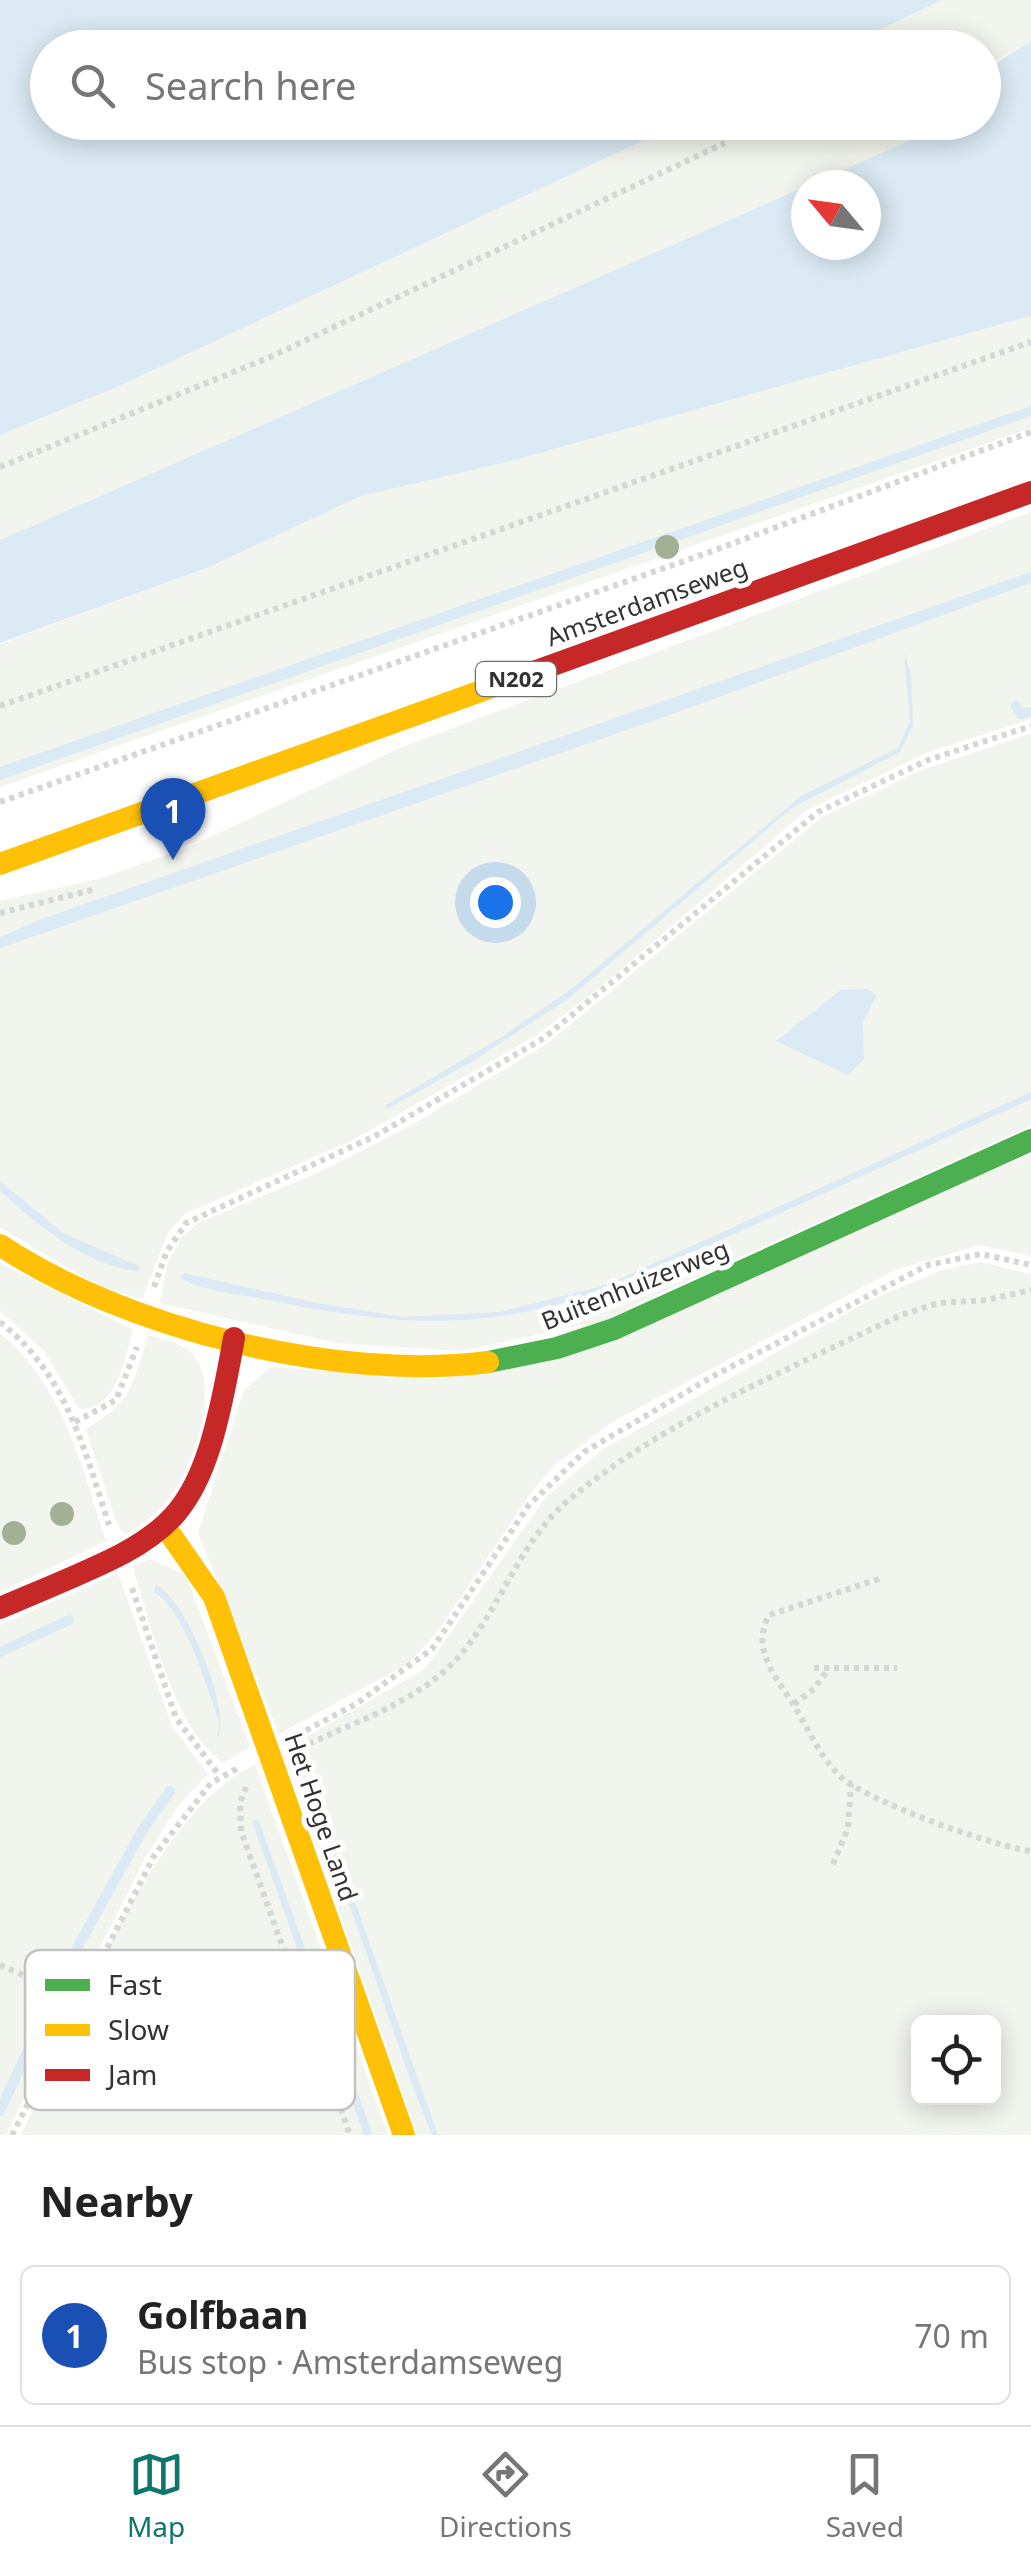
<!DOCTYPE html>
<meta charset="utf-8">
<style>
body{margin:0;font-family:"Noto Sans",sans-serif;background:#f6f6f6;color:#222}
.controls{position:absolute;right:30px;bottom:30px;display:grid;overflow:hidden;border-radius:15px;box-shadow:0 5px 25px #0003}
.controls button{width:90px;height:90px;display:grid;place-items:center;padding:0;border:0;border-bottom:2px solid #e0e0e0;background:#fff;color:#222;font:50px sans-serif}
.compass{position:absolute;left:791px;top:170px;width:90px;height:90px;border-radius:50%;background:#fff;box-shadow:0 5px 25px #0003;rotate:299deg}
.you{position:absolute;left:495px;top:902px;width:35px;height:35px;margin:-25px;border:8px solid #fff;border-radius:50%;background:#1a73e8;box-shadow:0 0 0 15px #1a73e833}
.badge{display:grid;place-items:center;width:65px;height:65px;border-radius:50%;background:#0f766e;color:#fff;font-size:32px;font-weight:700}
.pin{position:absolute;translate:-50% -82px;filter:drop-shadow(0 2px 5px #0008)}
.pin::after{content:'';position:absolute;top:52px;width:35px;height:30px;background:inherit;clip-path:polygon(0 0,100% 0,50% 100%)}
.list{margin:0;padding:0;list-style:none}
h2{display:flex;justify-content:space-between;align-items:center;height:130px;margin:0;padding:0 40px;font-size:42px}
h2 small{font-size:32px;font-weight:400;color:#767676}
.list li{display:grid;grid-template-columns:65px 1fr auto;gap:30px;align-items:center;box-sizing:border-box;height:140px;margin:0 20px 20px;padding:0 20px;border:2px solid #e0e0e0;border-radius:15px}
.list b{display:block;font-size:38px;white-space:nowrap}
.list p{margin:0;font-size:32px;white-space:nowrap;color:#767676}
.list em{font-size:32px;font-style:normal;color:#767676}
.icon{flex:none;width:55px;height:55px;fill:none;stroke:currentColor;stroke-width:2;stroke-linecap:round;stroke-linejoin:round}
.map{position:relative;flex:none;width:1031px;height:2135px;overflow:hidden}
.search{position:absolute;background:#fff;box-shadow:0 5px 25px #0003;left:30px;right:30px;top:30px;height:110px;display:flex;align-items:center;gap:25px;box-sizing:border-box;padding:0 35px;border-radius:55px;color:#767676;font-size:38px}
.sheet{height:290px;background:#fff}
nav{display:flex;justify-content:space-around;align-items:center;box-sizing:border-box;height:140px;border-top:2px solid #e0e0e0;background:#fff;font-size:28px;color:#767676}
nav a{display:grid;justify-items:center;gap:5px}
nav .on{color:#0f766e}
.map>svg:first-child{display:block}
.green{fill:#f1f5ed;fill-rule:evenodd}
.water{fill:#dbeaf4;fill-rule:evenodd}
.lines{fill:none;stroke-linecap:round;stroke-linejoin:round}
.stream{stroke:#dbeaf4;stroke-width:10}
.path{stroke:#d6d6d6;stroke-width:6;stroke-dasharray:5 5;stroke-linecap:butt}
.fast{stroke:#4caf50;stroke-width:22}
.slow{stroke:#ffc107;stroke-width:22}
.jam{stroke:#c62828;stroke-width:22}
.tree{fill:#a2b194}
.labels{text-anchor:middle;stroke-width:10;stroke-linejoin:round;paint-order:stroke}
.shield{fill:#fff;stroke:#707070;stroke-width:2.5}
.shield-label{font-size:22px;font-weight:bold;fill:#323232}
.street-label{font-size:25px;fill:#323232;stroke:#fff}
.key{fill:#fff;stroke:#c2c2c2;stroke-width:2.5}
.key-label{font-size:28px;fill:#323232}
</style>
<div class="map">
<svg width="1031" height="2135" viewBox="0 0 1031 2135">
<rect width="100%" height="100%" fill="#fff"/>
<g class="green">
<polygon points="942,0 1031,0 1031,42 993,62 984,81 984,48 841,48"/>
<polygon points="681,123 950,123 0,540 0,435 117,387"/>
<polygon points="1031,316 1031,428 0,787 0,644 209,567 361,496 507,462"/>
<polygon points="1031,512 1031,719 926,753 807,810 597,990 537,1035 353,1140 185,1214 168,1233 142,1299 103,1289 0,1227 0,901 98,879 189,847 402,747"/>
<polygon points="1031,733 1031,1126 597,1322 460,1351 337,1343 160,1303 167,1265 181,1238 198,1223 315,1174 403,1130 548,1043 822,817 919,771"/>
<polygon points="1031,1155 1031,1256 979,1245 893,1271 611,1423 555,1465 534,1489 436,1634 408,1664 279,1734 198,1533 244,1390 271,1367 443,1379"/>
<path d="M981,1262L1031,1274V2135H417L283,1750L425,1669L546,1497L603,1449L872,1299L942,1270ZM918,2022H994V2098H918Z"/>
<path d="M0,1263L133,1330C125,1359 117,1411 79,1409L44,1351L0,1311Z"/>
<path d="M0,1333C64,1387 81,1464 106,1541L0,1592Z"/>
<path d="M148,1335C161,1339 180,1342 191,1352C226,1386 189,1483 157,1512C147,1521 135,1527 125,1535L117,1524L86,1429C134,1399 132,1386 148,1335Z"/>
<path d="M150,1559L186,1575L250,1747L223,1763C172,1726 152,1625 132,1566Z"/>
<polygon points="118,1573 172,1726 208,1774 177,1807 146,1856 6,2135 0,2135 0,1625"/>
<path d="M255,1765L388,2135H21C69,2033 153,1810 255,1765Z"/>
</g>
<g class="water">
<polygon points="0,0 942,0 841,48 48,48 48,122 681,123 117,387 0,435"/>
<path d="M1031,42V316L507,462L361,496L209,567L0,643V540L950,123L984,122C984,70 985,67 1031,42ZM806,185H866V245H806Z"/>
<polygon points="1031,406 1031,416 0,780 0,767"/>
<polygon points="1031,572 1031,583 664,717 0,948 0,937 42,919"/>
<polygon points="904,653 911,674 913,726 900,752 792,808 568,999 471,1062 387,1109 386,1105 500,1038 570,990 801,796 898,748 910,721"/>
<polygon points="867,989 877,995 863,1022 864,1059 848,1075 776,1041 841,990"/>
<path d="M1031,1092V1099L653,1271C508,1332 419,1331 268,1300C240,1294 203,1292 179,1277L184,1273L317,1303L403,1317L500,1312L606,1285Z"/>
<path d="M0,1181L63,1233L139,1266L140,1271C88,1268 38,1225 0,1191Z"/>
<path d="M156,1585C185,1597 232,1712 218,1738C216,1732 221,1728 218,1718C208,1689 182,1604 154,1593Z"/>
<polygon points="310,1776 438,2135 432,2135 413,2087 306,1780"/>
<polygon points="258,1819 373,2135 364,2135 254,1827 253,1821"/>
</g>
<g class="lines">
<g class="stream">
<polyline points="1016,706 1020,714 1031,712"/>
<polyline points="0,1652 69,1620"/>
<polyline points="61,1977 143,1829 170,1791"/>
<polyline points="0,2111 48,2007"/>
</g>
<g class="path">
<polyline points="0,467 268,358 725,143"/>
<polyline points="0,706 1031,342"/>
<polyline points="0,802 707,553 1031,432"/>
<polyline points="0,913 96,889"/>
<polyline points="154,1287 166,1253 186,1223 375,1136 544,1038 818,812 928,760 1031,726"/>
<path d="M0,1322C66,1374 84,1448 109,1525"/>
<polyline points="75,1422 116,1400 137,1347"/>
<path d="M879,1579L769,1615C752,1646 772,1673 790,1699C806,1723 818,1755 840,1776C866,1801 992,1846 1031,1851"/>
<polyline points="132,1588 176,1718 219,1775"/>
<polyline points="814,1668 897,1668"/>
<polyline points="794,1704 814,1689 828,1669"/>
<polyline points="297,1735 356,1704 432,1649 529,1505 584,1452 717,1374 928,1265 981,1254 1031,1265"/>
<path d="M300,1748C350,1724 412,1704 452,1664C499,1616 517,1542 571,1498C667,1419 790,1369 901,1315L939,1303L987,1300L1031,1290"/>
<polyline points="246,1787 240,1803 241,1831 350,2135"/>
<polyline points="833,1864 848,1828 851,1784"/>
<polyline points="0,1965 80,2000"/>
<polyline points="12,2135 154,1856 211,1783 238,1768"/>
</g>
<polyline class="fast" points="488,1362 557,1348 614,1329 1031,1140"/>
<g class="slow">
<polyline points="0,864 495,686"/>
<path d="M0,1245C124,1328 338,1382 488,1362"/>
<polyline points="166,1528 214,1597 404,2135"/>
</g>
<g class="jam">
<polyline points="495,686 1031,492"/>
<path d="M0,1608C178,1532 199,1537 234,1338"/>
</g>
</g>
<g class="tree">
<circle cx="667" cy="547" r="12"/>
<circle cx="62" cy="1514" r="12"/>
<circle cx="14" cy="1533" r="12"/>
</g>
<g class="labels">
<rect class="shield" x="476" y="662" width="80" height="34" rx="8"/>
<g class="shield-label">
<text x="516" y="687">N202</text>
</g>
<g class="street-label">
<text transform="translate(647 602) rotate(-20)" y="9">Amsterdamseweg</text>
<text transform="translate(635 1285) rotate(-22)" y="9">Buitenhuizerweg</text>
<text transform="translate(321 1817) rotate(71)" y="9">Het Hoge Land</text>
</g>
</g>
<rect x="25" y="1950" width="330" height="160" rx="15" class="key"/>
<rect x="45" y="1979" width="45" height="12" fill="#4caf50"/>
<rect x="45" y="2024" width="45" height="12" fill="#ffc107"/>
<rect x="45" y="2069" width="45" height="12" fill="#c62828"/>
<g class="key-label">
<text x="108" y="1995">Fast</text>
<text x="108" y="2040">Slow</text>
<text x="108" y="2085">Jam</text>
</g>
</svg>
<div class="controls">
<button><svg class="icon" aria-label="locate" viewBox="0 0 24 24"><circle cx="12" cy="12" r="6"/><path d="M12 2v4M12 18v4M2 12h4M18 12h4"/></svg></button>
</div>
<svg class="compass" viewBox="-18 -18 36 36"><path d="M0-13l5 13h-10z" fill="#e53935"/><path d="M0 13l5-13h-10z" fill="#767676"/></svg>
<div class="you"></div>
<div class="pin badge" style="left:173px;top:860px;background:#1a4fb4">1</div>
<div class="search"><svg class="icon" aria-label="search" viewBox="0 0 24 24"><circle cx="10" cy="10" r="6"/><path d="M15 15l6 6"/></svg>Search here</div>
</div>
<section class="sheet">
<h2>Nearby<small></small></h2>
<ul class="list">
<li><span class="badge" style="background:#1a4fb4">1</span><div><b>Golfbaan</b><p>Bus stop · Amsterdamseweg</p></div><em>70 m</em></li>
</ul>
</section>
<nav>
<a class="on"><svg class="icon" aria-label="map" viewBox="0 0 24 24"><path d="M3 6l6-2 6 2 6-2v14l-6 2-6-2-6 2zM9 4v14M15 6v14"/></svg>Map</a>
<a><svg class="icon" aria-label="directions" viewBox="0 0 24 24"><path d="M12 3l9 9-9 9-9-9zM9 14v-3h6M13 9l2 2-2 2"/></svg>Directions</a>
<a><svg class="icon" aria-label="saved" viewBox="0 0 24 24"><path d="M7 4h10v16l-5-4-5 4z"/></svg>Saved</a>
</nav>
